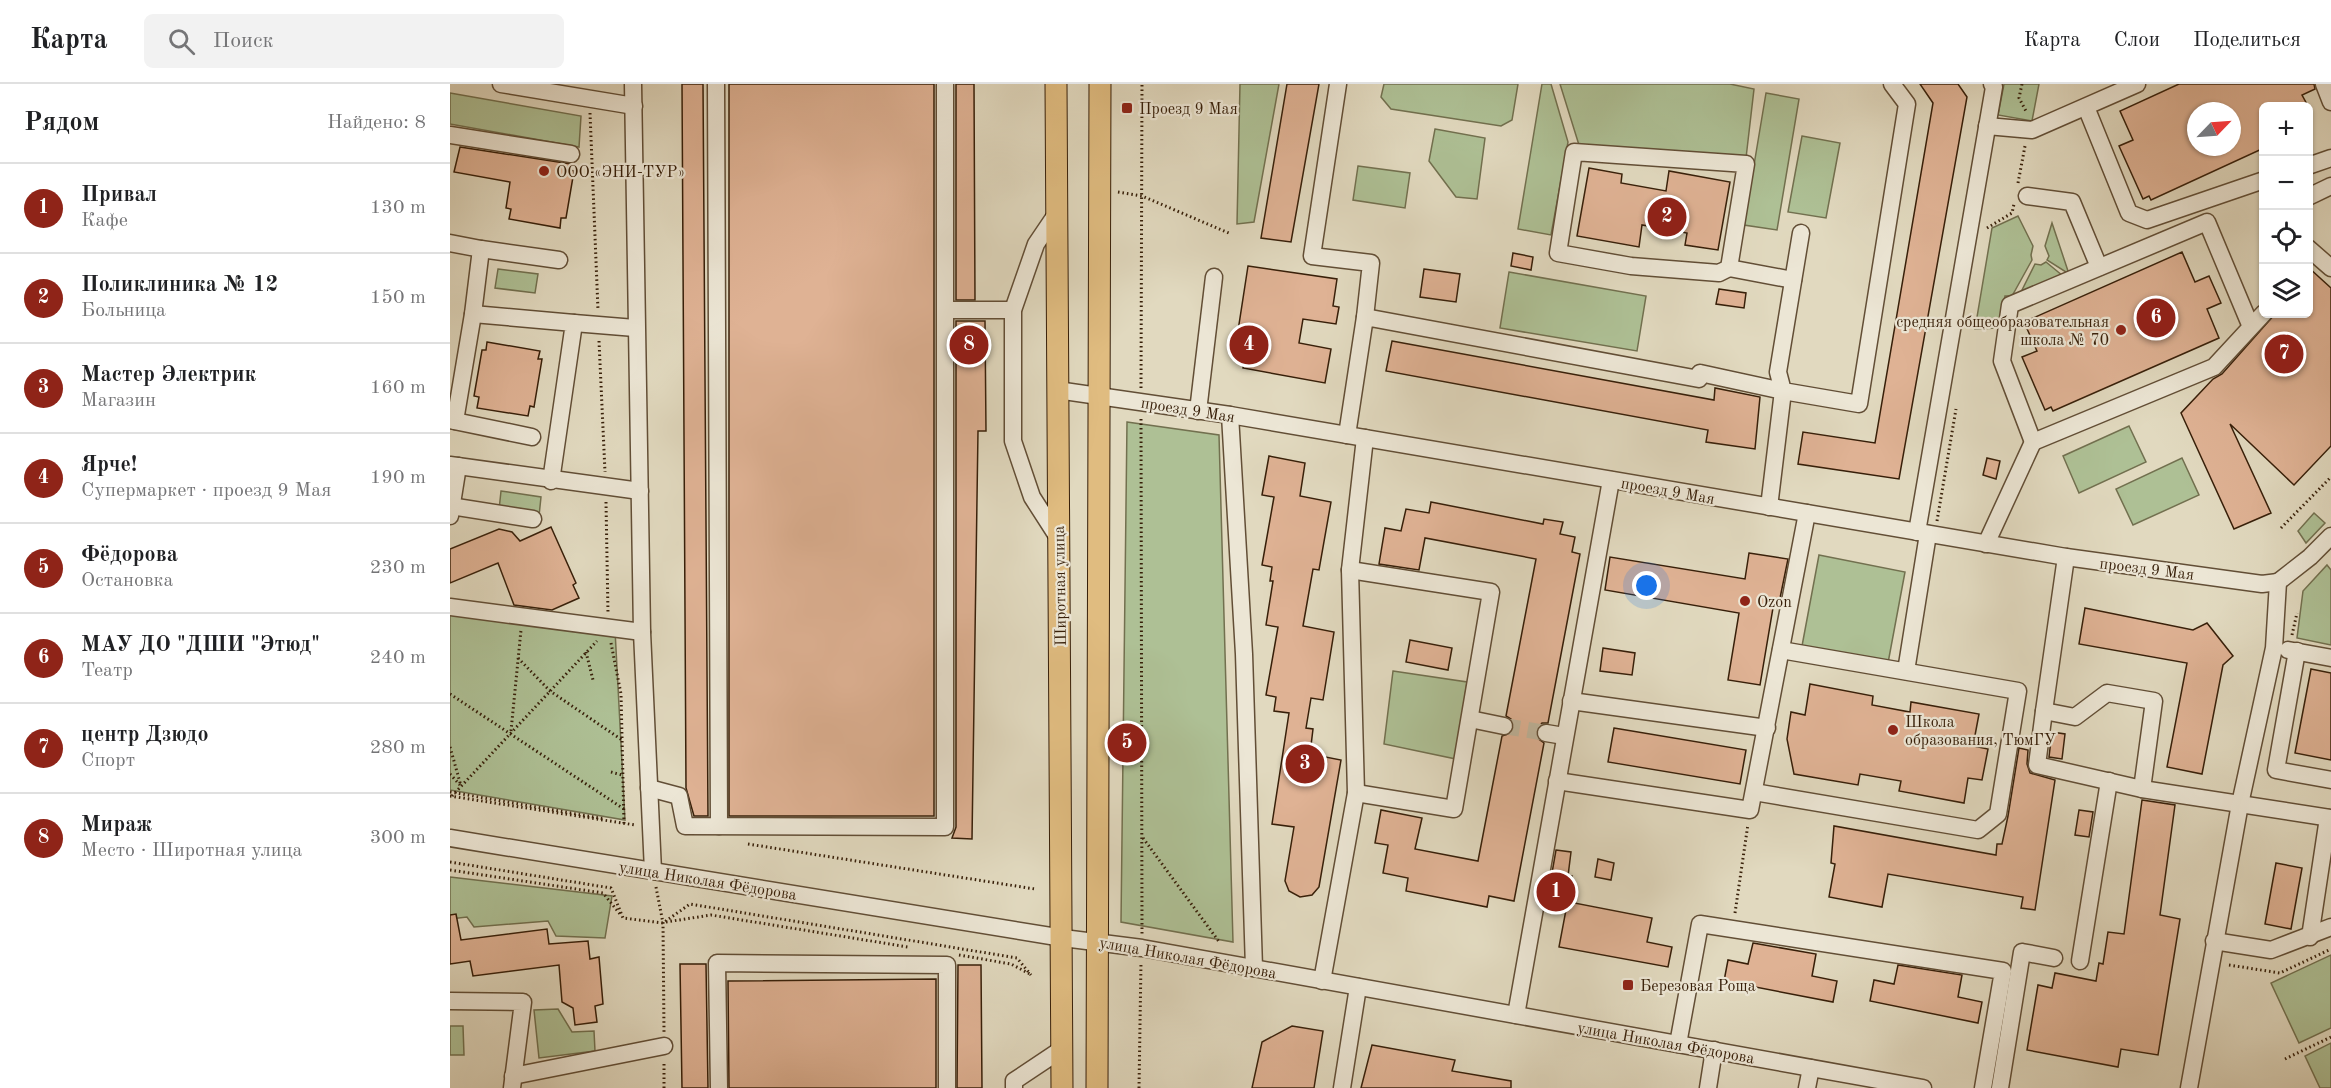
<!DOCTYPE html>
<html lang="ru">
<meta charset="utf-8">
<style>
body{margin:0;font-family:"Old Standard TT",serif;background:#f2f2f2;color:#202124}
.controls{position:absolute;right:18px;top:18px;display:grid;overflow:hidden;border-radius:9px;box-shadow:0 2px 4px #0004}
.controls button{width:54px;height:54px;display:grid;place-items:center;padding:0;border:0;border-bottom:2px solid #e0e0e0;background:#fff;color:#202124;font:30px sans-serif}
.compass{position:absolute;left:1737px;top:18px;width:54px;height:54px;border-radius:50%;background:#fff;box-shadow:0 2px 4px #0004;rotate:65deg}
.you{position:absolute;left:1197px;top:502px;width:21px;height:21px;margin:-15px;border:4px solid #fff;border-radius:50%;background:#1a73e8;box-shadow:0 0 0 9px #1a73e833}
.badge{display:grid;place-items:center;width:39px;height:39px;border-radius:50%;background:#8f2418;color:#fff;font-size:20px;font-weight:700}
.pin{position:absolute;translate:-50% -50%;border:3px solid #fff;box-shadow:0 2px 6px #0006}
.list{margin:0;padding:0;list-style:none}
h2{display:flex;justify-content:space-between;align-items:center;height:78px;margin:0;padding:0 24px;font-size:26px}
h2 small{font-size:20px;font-weight:400;color:#757577}
.list li{display:grid;grid-template-columns:39px 1fr auto;gap:18px;align-items:center;box-sizing:border-box;height:90px;padding:0 24px;border-top:2px solid #e0e0e0}
.list b{display:block;font-size:22px;white-space:nowrap}
.list p{margin:0;font-size:20px;white-space:nowrap;color:#757577}
.list em{font-size:20px;font-style:normal;color:#757577}
.icon{flex:none;width:33px;height:33px;fill:none;stroke:currentColor;stroke-width:2;stroke-linecap:round;stroke-linejoin:round}
.map{position:relative;flex:none;width:1881px;height:1004px;overflow:hidden}
header{display:flex;align-items:center;gap:36px;box-sizing:border-box;height:84px;padding:0 30px;background:#fff;border-bottom:2px solid #e0e0e0}
header strong{font-size:28px}
nav{display:flex;gap:33px;margin-inline-start:auto;font-size:21px}
.search{width:420px;height:54px;background:#f2f2f2;display:flex;align-items:center;gap:15px;box-sizing:border-box;padding:0 21px;border-radius:9px;color:#757577;font-size:22px}
main{display:flex}
aside{flex:1;background:#fff}
.map>svg:first-child{display:block}
.green{fill:#aec095;stroke:#72704f;stroke-width:1.5}
.building{fill:#dfb294;stroke:#371f09;stroke-width:1.5;fill-rule:evenodd}
.lines{fill:none;stroke-linecap:round;stroke-linejoin:round}
.minor-tunnel{stroke:#bfb49b;stroke-width:16;stroke-dasharray:16 8;stroke-linecap:butt}
.minor-casing{stroke:#624e36;stroke-width:19}
.major-casing{stroke:#371f09;stroke-width:23}
.path{stroke:#371f09;stroke-width:3;stroke-dasharray:1.5 3;stroke-linecap:butt}
.minor{stroke:#ece6d5;stroke-width:16}
.major{stroke:#e0bc80;stroke-width:21}
.poi-dot{fill:#8f2418;stroke:#ece6d5;stroke-width:2}
.labels{text-anchor:middle;stroke-width:4.5;stroke-linejoin:round;paint-order:stroke}
.poi-label{font-size:16px;fill:#371f09;stroke:#ece6d5;text-anchor:start}
.street-label{font-size:16px;fill:#371f09;stroke:#ece6d5}
</style>
<header>
<strong>Карта</strong>
<div class="search"><svg class="icon" aria-label="search" viewBox="0 0 24 24"><circle cx="10" cy="10" r="6"/><path d="M15 15l6 6"/></svg>Поиск</div>
<nav><a>Карта</a><a>Слои</a><a>Поделиться</a></nav>
</header>
<main>
<aside>
<h2>Рядом<small>Найдено: 8</small></h2>
<ul class="list">
<li><span class="badge">1</span><div><b>Привал</b><p>Кафе</p></div><em>130 m</em></li>
<li><span class="badge">2</span><div><b>Поликлиника № 12</b><p>Больница</p></div><em>150 m</em></li>
<li><span class="badge">3</span><div><b>Мастер Электрик</b><p>Магазин</p></div><em>160 m</em></li>
<li><span class="badge">4</span><div><b>Ярче!</b><p>Супермаркет · проезд 9 Мая</p></div><em>190 m</em></li>
<li><span class="badge">5</span><div><b>Фёдорова</b><p>Остановка</p></div><em>230 m</em></li>
<li><span class="badge">6</span><div><b>МАУ ДО &quot;ДШИ &quot;Этюд&quot;</b><p>Театр</p></div><em>240 m</em></li>
<li><span class="badge">7</span><div><b>центр Дзюдо</b><p>Спорт</p></div><em>280 m</em></li>
<li><span class="badge">8</span><div><b>Мираж</b><p>Место · Широтная улица</p></div><em>300 m</em></li>
</ul>
</aside>
<div class="map">
<svg width="1881" height="1004" viewBox="0 0 1881 1004">
<rect width="100%" height="100%" fill="#e1d9bf"/>
<filter id="stains"><feTurbulence type="fractalNoise" baseFrequency=".00333" numOctaves="4"/><feColorMatrix values="0 0 0 0 .2 0 0 0 0 .09 0 0 0 0 .02 0 0 0 .5 -.17"/></filter>
<radialGradient id="worn" r=".72"><stop offset=".6" stop-color="#630" stop-opacity="0"/><stop offset="1" stop-color="#630" stop-opacity=".3"/></radialGradient>
<g class="green">
<polygon points="790,0 829,0 804,138 787,140"/>
<polygon points="934,0 1068,0 1062,36 1051,42 941,25 931,13"/>
<polygon points="1092,0 1101,0 1118,58 1101,151 1068,145"/>
<polygon points="1110,0 1280,0 1304,5 1296,74 1129,61"/>
<polygon points="1554,0 1589,0 1582,37 1548,31"/>
<polygon points="0,9 131,32 129,63 0,40"/>
<polygon points="1316,9 1349,15 1327,146 1294,141"/>
<polygon points="985,45 1035,54 1027,115 1006,113 979,77"/>
<polygon points="1352,52 1390,59 1376,134 1338,128"/>
<polygon points="908,82 960,89 955,124 903,116"/>
<polygon points="1568,132 1583,162 1581,171 1582,176 1562,212 1555,212 1548,244 1525,245 1542,144"/>
<polygon points="1602,139 1619,190 1597,176 1599,172 1595,162"/>
<polygon points="1596,178 1613,192 1570,210 1585,180 1591,181"/>
<polygon points="48,185 88,190 85,209 45,204"/>
<polygon points="1059,188 1196,212 1187,267 1050,244"/>
<polygon points="677,338 769,351 783,858 671,838"/>
<polygon points="1679,342 1696,378 1629,409 1613,372"/>
<polygon points="1732,374 1749,411 1683,441 1666,405"/>
<polygon points="51,407 91,413 89,432 49,426"/>
<polygon points="1864,429 1875,439 1856,459 1848,447"/>
<polygon points="1369,471 1455,488 1438,579 1352,562"/>
<polygon points="1877,481 1881,486 1881,561 1847,554 1853,507"/>
<polygon points="0,527 165,546 175,736 0,706"/>
<polygon points="943,587 1017,598 1006,675 934,660"/>
<polygon points="0,793 162,812 155,854 106,852 98,837 24,843 17,833 0,835"/>
<polygon points="1881,871 1881,944 1849,959 1821,899"/>
<polygon points="108,925 122,948 144,947 145,967 89,974 84,926"/>
<polygon points="0,942 13,942 14,971 0,971"/>
<polygon points="1881,959 1881,1004 1870,1004 1855,972"/>
</g>
<g class="building">
<polygon points="232,0 253,0 258,732 244,732 236,704"/>
<rect x="279" y="0" width="205" height="732"/>
<polygon points="506,0 524,0 525,216 506,216"/>
<polygon points="837,0 869,0 841,158 811,154"/>
<polygon points="1470,0 1508,0 1517,13 1449,395 1348,380 1353,348 1425,359 1483,19"/>
<path d="M1729,0H1864L1865,5L1852,11L1858,22H1814V64L1701,116L1699,112L1693,115L1669,62L1683,56L1670,27ZM1746,27H1782V63H1746Z"/>
<polygon points="10,63 121,80 120,86 124,87 116,134 111,134 110,144 59,135 61,125 56,124 60,98 4,88"/>
<polygon points="1139,84 1172,90 1171,99 1216,107 1219,87 1280,98 1268,166 1235,161 1237,149 1192,141 1189,163 1127,152"/>
<polygon points="1732,168 1745,198 1759,192 1771,219 1757,225 1769,254 1603,327 1601,323 1595,326 1572,273 1587,267 1574,238"/>
<polygon points="1063,169 1083,173 1081,186 1061,182"/>
<polygon points="798,182 887,195 883,222 889,223 886,240 853,235 849,259 881,265 875,299 793,284 799,249 788,247"/>
<polygon points="1858,183 1881,204 1881,362 1844,401 1780,340 1821,429 1784,445 1731,329 1763,295 1772,290 1825,230 1858,230"/>
<polygon points="974,185 1010,190 1006,218 970,213"/>
<polygon points="1269,205 1296,209 1294,224 1266,220"/>
<polygon points="506,237 535,237 536,347 528,347 522,755 502,754 506,743"/>
<polygon points="942,257 1264,316 1265,304 1310,313 1305,365 1256,358 1258,346 936,287"/>
<polygon points="37,258 90,267 88,275 92,275 84,323 80,322 78,332 27,324 29,313 24,312 32,266 36,266"/>
<polygon points="819,372 855,379 850,412 881,418 869,486 863,485 853,542 884,548 873,616 861,614 856,644 863,645 860,670 891,676 869,803 862,811 850,813 839,807 835,797 844,743 822,740 839,629 824,627 826,613 816,611 828,543 816,541 823,497 820,497 822,483 812,481 824,413 812,411"/>
<polygon points="1537,374 1550,377 1546,395 1533,391"/>
<polygon points="981,418 1093,440 1094,435 1113,438 1110,450 1125,453 1122,468 1130,470 1098,639 1092,639 1086,647 1086,653 1094,659 1064,817 1039,812 1037,823 956,807 958,794 933,789 938,761 925,759 931,726 972,734 965,765 1028,777 1052,652 1061,649 1064,644 1061,635 1056,632 1086,475 975,454 969,486 929,480 935,444 951,447 956,425 979,429"/>
<polygon points="101,443 126,499 123,501 129,514 102,526 64,521 48,479 0,499 0,465 49,445 62,448 70,457"/>
<polygon points="1299,469 1338,475 1329,519 1324,518 1310,601 1278,596 1289,529 1155,506 1160,473 1295,495"/>
<polygon points="1635,524 1743,546 1757,539 1783,572 1773,581 1752,690 1717,683 1737,579 1629,560"/>
<polygon points="960,556 1002,564 998,586 956,578"/>
<polygon points="1153,564 1185,569 1182,591 1150,587"/>
<polygon points="1861,585 1881,589 1881,676 1845,669"/>
<polygon points="1360,600 1423,612 1422,621 1460,628 1461,618 1529,630 1523,662 1538,665 1532,696 1518,694 1514,719 1449,707 1451,697 1410,690 1408,701 1344,690 1337,655 1341,628 1355,631"/>
<polygon points="1164,644 1296,666 1290,700 1158,678"/>
<polygon points="1602,648 1615,650 1612,675 1599,673"/>
<polygon points="1569,664 1578,666 1577,680 1580,689 1605,696 1585,826 1571,824 1573,813 1438,790 1432,823 1379,813 1385,780 1381,779 1384,742 1546,771 1547,760 1552,760 1558,732"/>
<polygon points="1692,716 1725,721 1710,831 1730,835 1708,971 1671,965 1668,983 1577,966 1588,901 1602,904 1605,889 1646,897 1649,879 1653,880 1658,848 1674,850"/>
<polygon points="1629,726 1643,728 1639,753 1625,751"/>
<polygon points="1106,766 1121,768 1118,792 1122,792 1119,818 1202,834 1197,858 1222,863 1218,883 1109,863 1116,826 1096,823"/>
<polygon points="1148,775 1164,779 1161,796 1145,793"/>
<polygon points="1826,779 1852,784 1841,845 1815,840"/>
<polygon points="6,830 11,856 97,845 99,860 138,857 140,875 149,873 153,920 145,922 147,938 125,941 123,924 112,918 109,881 23,892 20,877 0,880 0,831"/>
<polygon points="1303,859 1366,870 1362,892 1387,897 1383,918 1274,897 1278,876 1298,880"/>
<polygon points="230,880 256,880 258,1004 232,1004"/>
<polygon points="508,881 531,881 532,1004 507,1004"/>
<polygon points="1448,881 1512,891 1508,913 1532,918 1528,939 1420,917 1424,896 1444,900"/>
<polygon points="486,895 486,1004 279,1004 278,897"/>
<polygon points="842,942 873,947 864,1004 802,1004 812,958"/>
<polygon points="922,961 1005,976 1002,987 1061,997 1061,1004 911,1004"/>
</g>
<g class="lines">
<polyline class="minor-tunnel" points="1054,642 1096,649"/>
<g class="minor-casing">
<g id="minor">
<polyline points="51,0 184,22"/>
<polyline points="183,0 192,548 203,787"/>
<polyline points="266,0 269,742"/>
<polyline points="888,0 862,172 921,179 915,233"/>
<polyline points="1874,0 1881,18"/>
<polyline points="1636,23 1679,129 1697,136 1814,96"/>
<polyline points="1537,42 1582,46 1687,0"/>
<polyline points="0,51 121,70"/>
<polyline points="1858,82 1881,74"/>
<polyline points="1577,112 1622,118 1649,183"/>
<polyline points="1858,113 1881,102"/>
<polyline points="607,129 586,160 563,226 563,357 582,413 609,455"/>
<polyline points="1351,149 1328,288 1333,307 1409,320 1457,20 1442,0"/>
<polyline points="0,159 31,165 23,230 124,239 101,397"/>
<polyline points="1858,164 1881,184"/>
<polyline points="31,165 109,176"/>
<polyline points="1279,184 1296,80 1124,68 1108,169 1181,182 1269,189 1279,184 1343,196"/>
<polyline points="496,226 563,226"/>
<polyline points="124,239 185,244"/>
<polyline points="1801,243 1757,138 1560,221 1552,277 1583,358 1764,283 1814,229"/>
<polyline points="607,306 780,331 1616,473 1812,500 1828,498"/>
<polyline points="748,327 764,193"/>
<polyline points="780,331 794,570 804,884"/>
<polyline points="0,336 82,353"/>
<polyline points="5,337 23,230"/>
<polyline points="897,351 915,233 1249,295 1250,289 1333,307 1319,423"/>
<polyline points="0,381 190,407"/>
<polyline points="0,422 83,435"/>
<polyline points="0,432 8,382"/>
<polyline points="1467,448 1544,3 1542,0"/>
<polyline points="1536,460 1583,358"/>
<polyline points="1616,473 1594,627 1625,633 1657,609 1704,617 1692,705"/>
<polyline points="900,486 1041,508 1004,725 906,709"/>
<polyline points="1828,498 1860,473 1881,452"/>
<polyline points="0,523 192,548"/>
<polyline points="1838,566 1881,574"/>
<polyline points="1847,567 1826,686 1881,696"/>
<polyline points="1456,587 1478,450"/>
<polyline points="1121,617 1317,644"/>
<polyline points="1594,627 1587,681 1692,705 1881,734"/>
<polyline points="1020,635 1054,642"/>
<polyline points="1096,649 1114,652"/>
<polyline points="1107,697 1300,726 1357,429"/>
<polyline points="199,704 229,712 235,742 495,743 495,0"/>
<polyline points="1304,708 1528,746 1548,730 1568,607 1331,566"/>
<polyline points="0,754 613,854 692,864 1473,1004"/>
<polyline points="1860,853 1878,734"/>
<polyline points="1764,857 1821,866 1881,843"/>
<polyline points="1630,877 1659,697"/>
<polyline points="872,897 906,709 900,486 915,354"/>
<polyline points="0,917 73,918 62,1004"/>
<polyline points="1066,931 1161,396"/>
<polyline points="1228,960 1250,840 1553,887 1533,1004"/>
<polyline points="63,992 214,962"/>
<polyline points="269,1004 267,879 497,881 497,1004"/>
<polyline points="564,1004 564,997 612,965"/>
<polyline points="892,1004 908,903"/>
<polyline points="1258,1004 1264,966"/>
<polyline points="1357,1004 1361,984"/>
<polyline points="1550,1004 1572,868 1604,874"/>
<polyline points="1739,1004 1790,720 1824,564 1828,498"/>
</g>
</g>
<g class="major-casing">
<g id="major">
<polyline points="606,0 612,1004"/>
<polyline points="647,1004 650,0"/>
</g>
</g>
<g class="path">
<polyline points="1572,0 1569,14 1577,29"/>
<polyline points="140,29 148,226"/>
<polyline points="1568,99 1575,62"/>
<polyline points="668,108 692,112 781,150"/>
<polyline points="1537,144 1562,129 1564,120"/>
<polyline points="149,257 155,388"/>
<polyline points="691,304 692,0"/>
<polyline points="691,335 692,850"/>
<polyline points="156,418 158,529"/>
<polyline points="1487,437 1506,325"/>
<polyline points="1831,444 1881,393"/>
<polyline points="1842,551 1847,529"/>
<polyline points="161,559 171,610 174,740"/>
<polyline points="136,568 143,596"/>
<polyline points="68,574 100,607 172,656"/>
<polyline points="0,610 174,725"/>
<polyline points="61,647 71,546"/>
<polyline points="0,663 11,702"/>
<polyline points="161,688 172,691"/>
<polyline points="0,690 10,701"/>
<polyline points="0,708 155,735"/>
<polyline points="0,712 185,741"/>
<polyline points="2,712 147,557"/>
<polyline points="693,754 770,859"/>
<polyline points="298,760 585,805"/>
<polyline points="0,778 161,804 173,834 213,839 240,820 567,874 581,891"/>
<polyline points="0,786 153,809 170,830"/>
<polyline points="206,803 213,839 214,948"/>
<polyline points="1285,829 1298,740"/>
<polyline points="216,838 261,831 458,863"/>
<polyline points="509,871 561,880 580,890"/>
<polyline points="1779,881 1830,889 1881,865"/>
<polyline points="1835,975 1881,953"/>
<polyline points="214,1004 214,979"/>
<polyline points="689,1004 691,878"/>
</g>
<use href="#minor" class="minor"/>
<use href="#major" class="major"/>
</g>
<g class="poi-dot">
<rect x="671" y="18" width="12" height="12" rx="3"/>
<circle cx="94" cy="87" r="6"/>
<circle cx="1671" cy="246" r="6"/>
<circle cx="1295" cy="517" r="6"/>
<circle cx="1443" cy="646" r="6"/>
<rect x="1172" y="895" width="12" height="12" rx="3"/>
</g>
<g class="labels">
<g class="poi-label">
<text x="689" y="30">Проезд 9 Мая</text>
<text x="106" y="93">ООО «ЭНИ-ТУР»</text>
<text x="1659" y="243" text-anchor="end">средняя общеобразовательная<tspan x="1659" dy="18">школа № 70</tspan></text>
<text x="1307" y="523">Ozon</text>
<text x="1455" y="643">Школа<tspan x="1455" dy="18">образования, ТюмГУ</tspan></text>
<text x="1190" y="907">Березовая Роща</text>
</g>
<g class="street-label">
<text transform="translate(738 325) rotate(9)" y="6">проезд 9 Мая</text>
<text transform="translate(1218 406) rotate(10)" y="6">проезд 9 Мая</text>
<text transform="translate(1697 484) rotate(7)" y="6">проезд 9 Мая</text>
<text transform="translate(609 502) rotate(-91)" y="6">Широтная улица</text>
<text transform="translate(258 796) rotate(9)" y="6">улица Николая Фёдорова</text>
<text transform="translate(738 873) rotate(10)" y="6">улица Николая Фёдорова</text>
<text transform="translate(1216 958) rotate(10)" y="6">улица Николая Фёдорова</text>
</g>
</g>
<rect width="100%" height="100%" filter="url(#stains)"/>
<rect width="100%" height="100%" fill="url(#worn)"/>
</svg>
<div class="controls">
<button>+</button>
<button>−</button>
<button><svg class="icon" aria-label="locate" viewBox="0 0 24 24"><circle cx="12" cy="12" r="6"/><path d="M12 2v4M12 18v4M2 12h4M18 12h4"/></svg></button>
<button><svg class="icon" aria-label="layers" viewBox="0 0 24 24"><path d="M12 4l9 5-9 5-9-5zM3 14l9 5 9-5"/></svg></button>
</div>
<svg class="compass" viewBox="-18 -18 36 36"><path d="M0-13l5 13h-10z" fill="#e53935"/><path d="M0 13l5-13h-10z" fill="#757577"/></svg>
<div class="you"></div>
<div class="pin badge" style="left:1106px;top:808px">1</div>
<div class="pin badge" style="left:1217px;top:133px">2</div>
<div class="pin badge" style="left:855px;top:680px">3</div>
<div class="pin badge" style="left:799px;top:261px">4</div>
<div class="pin badge" style="left:677px;top:659px">5</div>
<div class="pin badge" style="left:1706px;top:234px">6</div>
<div class="pin badge" style="left:1834px;top:270px">7</div>
<div class="pin badge" style="left:519px;top:261px">8</div>
</div>
</main>
